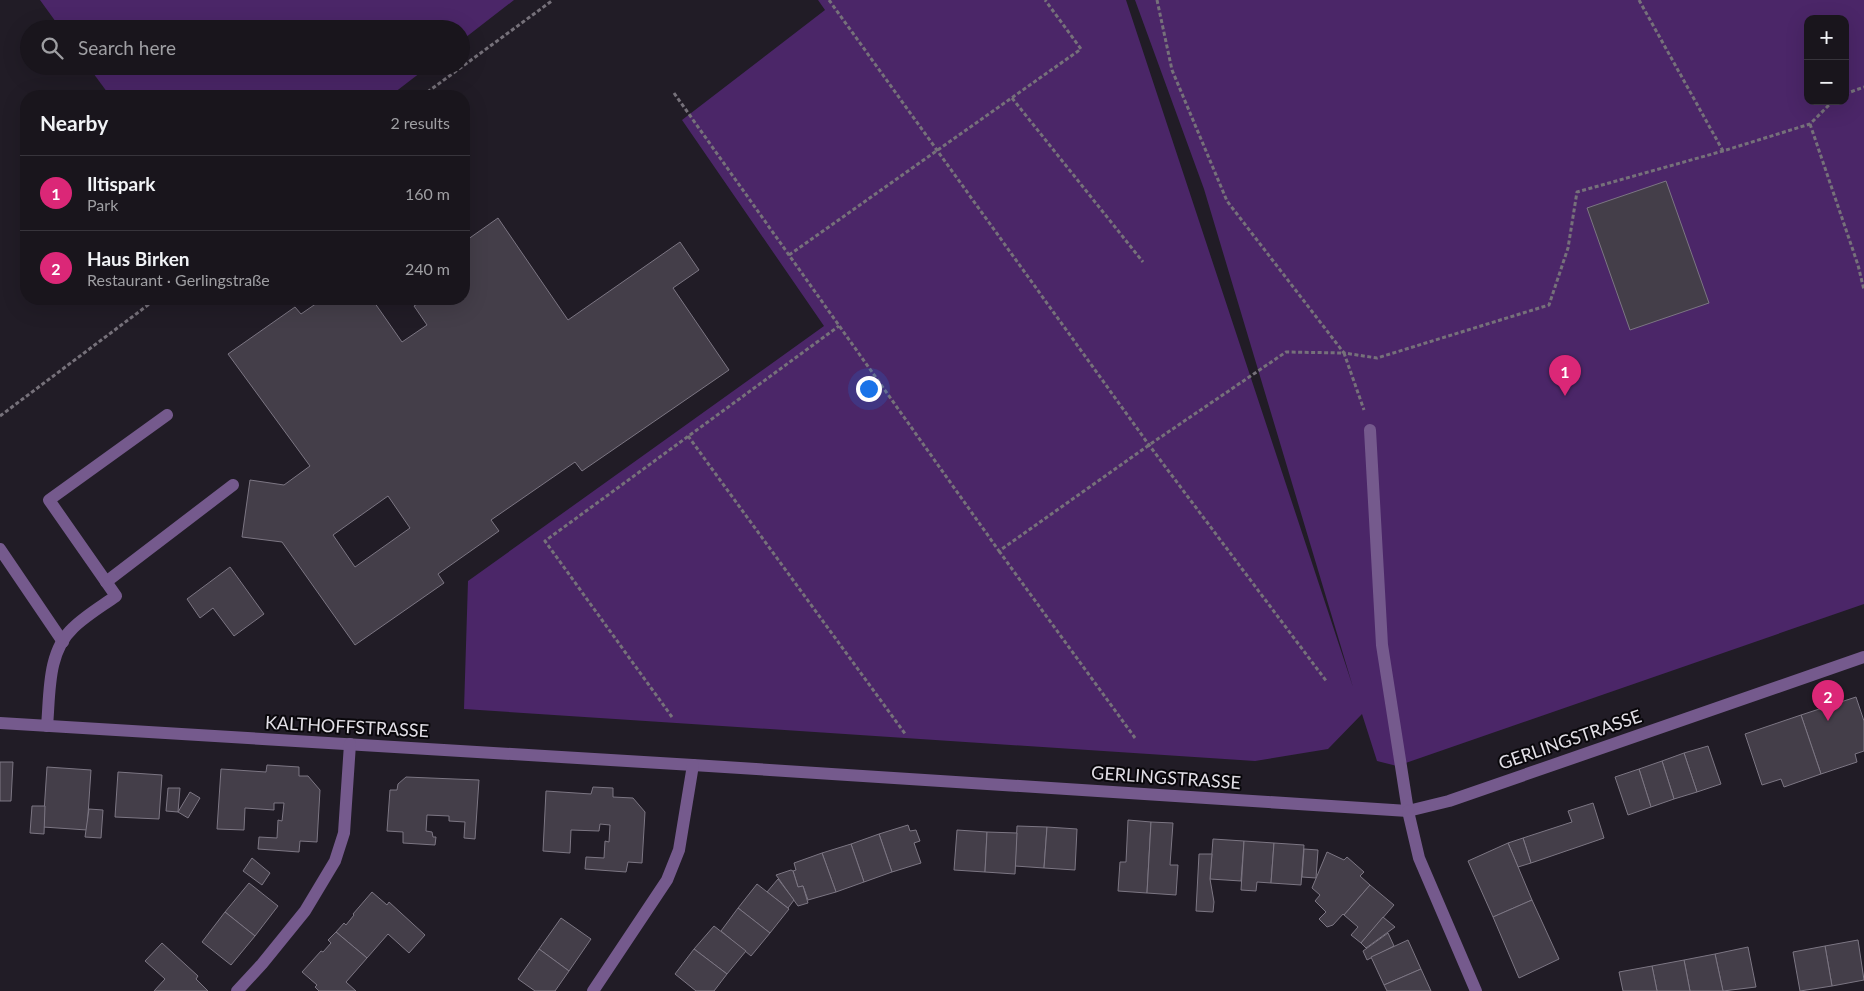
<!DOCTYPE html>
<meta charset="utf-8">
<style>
body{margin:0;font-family:Lato,sans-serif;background:#262229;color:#f1f3f6}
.controls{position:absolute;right:15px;top:15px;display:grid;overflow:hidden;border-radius:10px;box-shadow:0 5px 20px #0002}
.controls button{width:45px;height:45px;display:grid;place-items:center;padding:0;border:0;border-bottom:1px solid #37343b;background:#19151c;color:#f1f3f6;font:25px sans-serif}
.you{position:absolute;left:868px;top:388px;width:18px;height:18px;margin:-12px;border:4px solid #fff;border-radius:50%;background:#1a73e8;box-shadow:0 0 0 8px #1a73e833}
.badge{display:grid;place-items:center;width:32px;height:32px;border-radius:50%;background:#db2777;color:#fff;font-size:16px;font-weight:700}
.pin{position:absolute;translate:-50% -41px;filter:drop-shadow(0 1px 2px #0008)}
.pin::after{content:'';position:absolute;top:26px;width:18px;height:15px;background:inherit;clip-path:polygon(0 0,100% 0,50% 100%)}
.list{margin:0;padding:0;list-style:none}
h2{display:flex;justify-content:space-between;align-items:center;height:65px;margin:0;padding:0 20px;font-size:21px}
h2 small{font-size:16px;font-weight:400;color:#9f9fa3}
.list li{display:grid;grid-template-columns:32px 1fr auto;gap:15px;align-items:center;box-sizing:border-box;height:75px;padding:0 20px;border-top:1px solid #37343b}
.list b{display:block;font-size:19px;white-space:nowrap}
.list p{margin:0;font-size:16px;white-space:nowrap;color:#9f9fa3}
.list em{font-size:16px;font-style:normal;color:#9f9fa3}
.icon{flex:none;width:28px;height:28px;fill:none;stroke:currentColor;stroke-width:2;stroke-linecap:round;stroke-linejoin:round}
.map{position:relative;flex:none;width:1864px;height:991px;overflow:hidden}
.search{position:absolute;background:#19151c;box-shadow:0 5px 20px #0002;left:20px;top:20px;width:450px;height:55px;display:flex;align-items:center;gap:12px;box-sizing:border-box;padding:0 18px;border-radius:28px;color:#9f9fa3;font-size:19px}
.panel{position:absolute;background:#19151c;box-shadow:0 5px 20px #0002;left:20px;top:90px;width:450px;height:215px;border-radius:20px}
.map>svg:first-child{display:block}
.green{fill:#4b2668;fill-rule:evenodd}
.building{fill:#443e49;stroke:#7c7683;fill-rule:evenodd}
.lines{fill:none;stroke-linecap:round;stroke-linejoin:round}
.path{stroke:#76717a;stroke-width:3;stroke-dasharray:4 2.5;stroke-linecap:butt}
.lane{stroke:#755a8d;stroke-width:12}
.street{stroke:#755a8d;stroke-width:12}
.labels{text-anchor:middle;stroke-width:4;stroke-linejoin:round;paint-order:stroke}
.street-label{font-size:18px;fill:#e2dfe6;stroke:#09070b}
</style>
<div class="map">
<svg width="1864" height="991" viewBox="0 0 1864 991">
<rect width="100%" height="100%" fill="#211c26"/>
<g class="green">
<polygon points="40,0 514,0 461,41 461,29 61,29"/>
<path d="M818,0H1126L1353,687L1204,189L1135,0H1864V604L1397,766L1377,761L1362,714L1328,749L1255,761L464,709L468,581L824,326L682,120L825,10ZM1808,19H1845V101H1808Z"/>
<polygon points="88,66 429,66 390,96 110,96"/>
</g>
<g class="building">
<polygon points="1666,181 1709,303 1630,330 1587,208"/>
<path d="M498,218L568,320L680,242L699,270L673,288L729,370L582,471L575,462L491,520L499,531L438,574L444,583L355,645L282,542L242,537L250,480L284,485L310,466L228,354L295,307L301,314L317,303L314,299H372L402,342L427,325L414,306L425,299H464V242ZM388,496L410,528L355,567L333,535Z"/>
<polygon points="230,567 264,614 234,636 213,608 200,618 187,599"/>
<polygon points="1856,697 1864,721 1864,751 1855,754 1857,762 1821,774 1801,715"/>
<polygon points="1801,715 1821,774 1784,787 1781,779 1762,785 1745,734"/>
<polygon points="1708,746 1721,784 1697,792 1684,753"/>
<polygon points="1684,753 1697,792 1674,799 1662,761"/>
<polygon points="1662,761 1674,799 1651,807 1639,769"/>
<polygon points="0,762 13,762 11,801 0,801"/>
<polygon points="267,765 299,767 299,776 308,776 320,790 317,842 300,841 299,852 258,849 259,837 277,838 278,820 282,821 284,803 274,803 274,810 245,808 244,830 217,829 221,769 266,772"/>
<polygon points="47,767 91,770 87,830 43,827"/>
<polygon points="1639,769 1651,807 1628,815 1615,777"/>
<polygon points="118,772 162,775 159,819 115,817"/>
<polygon points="406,777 479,780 475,839 464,838 465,822 449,821 449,816 427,815 426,831 432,832 433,837 436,837 435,845 403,843 403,832 387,831 390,790 397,790 398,784"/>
<polygon points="593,787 613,788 613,797 633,798 645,812 642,863 628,862 626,872 585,869 586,857 604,858 605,841 609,842 610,825 600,824 599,831 571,830 570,853 543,851 546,791 591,794"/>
<polygon points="168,788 180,788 178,812 166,811"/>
<polygon points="190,792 200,798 188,818 178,812"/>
<polygon points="1593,803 1604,838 1531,863 1523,838 1572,822 1568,811"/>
<polygon points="32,806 45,806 44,834 30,833"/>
<polygon points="89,809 103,810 101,838 85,837"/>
<polygon points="1128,820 1151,822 1147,893 1118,891 1120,862 1126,862"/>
<polygon points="1151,822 1173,823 1170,865 1178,865 1176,895 1147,893"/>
<polygon points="908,825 910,831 916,830 920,841 914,843 921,863 892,872 879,834"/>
<polygon points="1017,826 1047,827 1044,868 1015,866"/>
<polygon points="1047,827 1077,829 1075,870 1044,868"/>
<polygon points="957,830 987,832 985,872 954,870"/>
<polygon points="987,832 1017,833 1015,874 985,872"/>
<polygon points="879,834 892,872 864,882 851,844"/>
<polygon points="1523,838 1531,863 1518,867 1508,843"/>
<polygon points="1213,839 1244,841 1241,881 1210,879"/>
<polygon points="1244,841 1274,843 1271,883 1257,882 1256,891 1241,890"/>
<polygon points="1274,843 1304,845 1301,885 1271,883"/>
<polygon points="1508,843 1532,900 1493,917 1468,861"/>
<polygon points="851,844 864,882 836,892 822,853"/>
<polygon points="1304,849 1318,850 1316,878 1302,877"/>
<polygon points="1327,852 1344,860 1347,857 1364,872 1360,876 1370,885 1344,915 1343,914 1333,925 1327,927 1319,919 1326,912 1315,901 1320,895 1312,888"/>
<polygon points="822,853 836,892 808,900 803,886 798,887 793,871 796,870 794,863"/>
<polygon points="1199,854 1212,854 1210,879 1214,902 1213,912 1196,911"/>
<polygon points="252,858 270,873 262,885 243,871"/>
<polygon points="791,870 793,871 798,887 803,886 808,903 798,906 776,875"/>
<polygon points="778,879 794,900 788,908 767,892"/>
<polygon points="249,883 278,906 255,936 225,912"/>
<polygon points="757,884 789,909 770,933 738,908"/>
<polygon points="1370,885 1394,905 1361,943 1351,935 1358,927 1344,915"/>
<polygon points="372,892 387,905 389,902 425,935 409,953 388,934 367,958 336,932 344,923 346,925 354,915 353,914"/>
<polygon points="1532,900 1559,959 1519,978 1493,917"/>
<polygon points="738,908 770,933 751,956 721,931"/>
<polygon points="225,912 255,936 231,965 202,942"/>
<polygon points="1383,917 1395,927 1366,948 1361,943"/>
<polygon points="561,918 591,939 569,971 539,949"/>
<polygon points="714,926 746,951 727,974 694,949"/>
<polygon points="336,932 367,958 346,982 356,991 319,991 315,987 317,985 302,972 321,951 323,952 331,943 328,940"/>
<polygon points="1388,933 1394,946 1367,960 1363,951"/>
<polygon points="1408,940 1421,969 1384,985 1371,957"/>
<polygon points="1858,940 1864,980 1832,986 1825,946"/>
<polygon points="162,943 198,976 196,979 208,991 154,991 165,979 145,961"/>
<polygon points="1825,946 1832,986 1800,991 1793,952"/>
<polygon points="1748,947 1756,987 1723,991 1715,954"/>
<polygon points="539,949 569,971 555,991 535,991 518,979"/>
<polygon points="694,949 727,974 714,991 696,991 675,974"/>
<polygon points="1715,954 1723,991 1690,991 1684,960"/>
<polygon points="1684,960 1690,991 1657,991 1652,966"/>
<polygon points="1652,966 1657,991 1623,991 1619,972"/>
<polygon points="1421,969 1431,991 1387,991 1384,985"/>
</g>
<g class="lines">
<g class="path">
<polyline points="829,0 1149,445 1327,682"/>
<polyline points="1157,0 1172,70 1227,201 1344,353 1377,358 1549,305 1568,248 1577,192 1723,151 1810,124 1833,101"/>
<polyline points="1639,0 1723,151"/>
<polyline points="674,93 999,551 1149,445 1286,352 1344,353 1364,410"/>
<polyline points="1845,94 1864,87"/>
<polyline points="422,96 553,0"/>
<polyline points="1012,98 1143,262"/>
<polyline points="1810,124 1858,265 1864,290"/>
<polyline points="789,255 1081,49 1045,0"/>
<polyline points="0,416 156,299"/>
<polyline points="688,436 906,735"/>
<polyline points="999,551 1135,738"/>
<polyline points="672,717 545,541 839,326"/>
</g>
<g class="lane">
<polyline points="1370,430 1382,645 1408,811"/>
<polyline points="0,549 63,642"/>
<polyline points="106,582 233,485"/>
<path d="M47,726C50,694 47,652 73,628C85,616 102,606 116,596L49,500L167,415"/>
</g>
<g class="street">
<polyline points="0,723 693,765 1408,811 1449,801 1864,657"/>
<polyline points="1408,811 1419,858 1476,991"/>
<polyline points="237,991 262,964 305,911 335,861 344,833 350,744"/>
<polyline points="593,991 667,880 679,850 693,765"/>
</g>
</g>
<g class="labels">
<g class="street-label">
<text transform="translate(347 727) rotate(3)" y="6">KALTHOFFSTRASSE</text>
<text transform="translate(1570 740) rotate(-19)" y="6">GERLINGSTRASSE</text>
<text transform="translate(1166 778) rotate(4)" y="6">GERLINGSTRASSE</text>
</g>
</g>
</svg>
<div class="controls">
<button>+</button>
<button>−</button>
</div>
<div class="you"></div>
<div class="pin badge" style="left:1565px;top:396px">1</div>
<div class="pin badge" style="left:1828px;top:721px">2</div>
<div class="search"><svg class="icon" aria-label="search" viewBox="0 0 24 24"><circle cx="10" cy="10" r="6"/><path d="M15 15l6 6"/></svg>Search here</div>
<section class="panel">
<h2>Nearby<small>2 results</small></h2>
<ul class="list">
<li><span class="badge">1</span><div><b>Iltispark</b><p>Park</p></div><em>160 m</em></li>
<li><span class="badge">2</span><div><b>Haus Birken</b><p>Restaurant · Gerlingstraße</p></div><em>240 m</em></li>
</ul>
</section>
</div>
